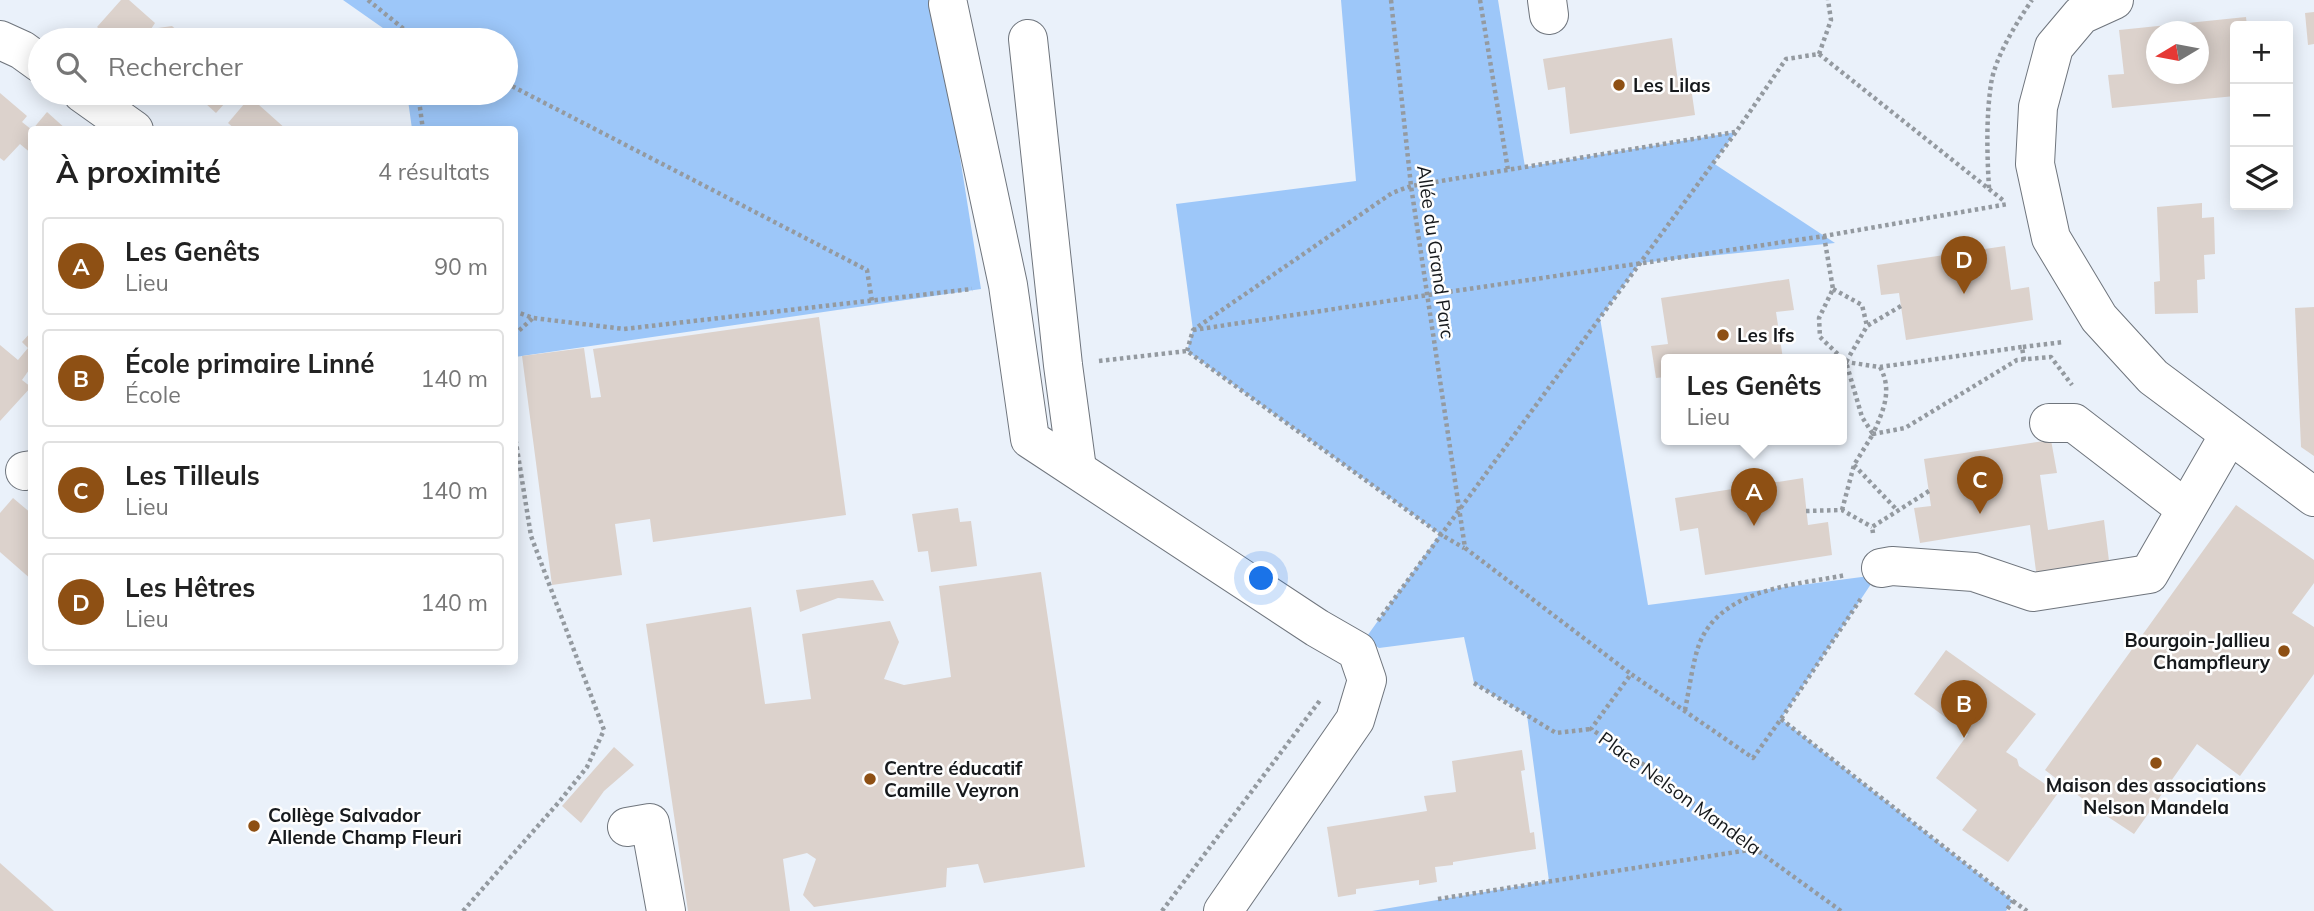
<!DOCTYPE html>
<html lang="fr">
<meta charset="utf-8">
<style>
body{margin:0;font-family:Mulish,sans-serif;background:#f2f2f2;color:#222}
.controls{position:absolute;right:21px;top:21px;display:grid;overflow:hidden;border-radius:7px;box-shadow:0 4px 18px #0003}
.controls button{width:63px;height:63px;display:grid;place-items:center;padding:0;border:0;border-bottom:2px solid #e0e0e0;background:#fff;color:#222;font:35px sans-serif}
.compass{position:absolute;left:2146px;top:21px;width:63px;height:63px;border-radius:50%;background:#fff;box-shadow:0 4px 18px #0003;rotate:260deg}
.you{position:absolute;left:1262px;top:579px;width:24px;height:24px;margin:-18px;border:5px solid #fff;border-radius:50%;background:#1a73e8;box-shadow:0 0 0 10px #1a73e833}
.badge{display:grid;place-items:center;width:46px;height:46px;border-radius:50%;background:#8e5014;color:#fff;font-size:23px;font-weight:700}
.pin{position:absolute;translate:-50% -58px;filter:drop-shadow(0 2px 4px #0008)}
.pin::after{content:'';position:absolute;top:37px;width:24px;height:21px;background:inherit;clip-path:polygon(0 0,100% 0,50% 100%)}
.popup{position:absolute;left:1661px;top:354px;width:186px;height:91px;box-sizing:border-box;display:grid;place-content:center;border-radius:7px;background:#fff;filter:drop-shadow(0 2px 5px #0005);font-size:23px;white-space:nowrap;color:#767676}
.popup b{font-size:26px;color:#222}
.popup::after{content:'';position:absolute;left:50%;top:100%;margin-left:-14px;border:14px solid transparent;border-top-color:#fff}
.list{margin:0;padding:0;list-style:none}
h2{display:flex;justify-content:space-between;align-items:center;height:91px;margin:0;padding:0 28px;font-size:30px}
h2 small{font-size:23px;font-weight:400;color:#767676}
.list li{display:grid;grid-template-columns:46px 1fr auto;gap:21px;align-items:center;box-sizing:border-box;height:98px;margin:0 14px 14px;padding:0 14px;border:2px solid #e0e0e0;border-radius:7px}
.list b{display:block;font-size:26px;white-space:nowrap}
.list p{margin:0;font-size:23px;white-space:nowrap;color:#767676}
.list em{font-size:23px;font-style:normal;color:#767676}
.icon{flex:none;width:38px;height:38px;fill:none;stroke:currentColor;stroke-width:2;stroke-linecap:round;stroke-linejoin:round}
.map{position:relative;flex:none;width:2314px;height:911px;overflow:hidden}
.search{position:absolute;background:#fff;box-shadow:0 4px 18px #0003;left:28px;top:28px;width:490px;height:77px;display:flex;align-items:center;gap:18px;box-sizing:border-box;padding:0 24px;border-radius:38px;color:#767676;font-size:26px}
.panel{position:absolute;background:#fff;box-shadow:0 4px 18px #0003;left:28px;top:126px;width:490px;height:539px;border-radius:7px}
.map>svg:first-child{display:block}
.green{fill:#9dc7f9}
.building{fill:#dcd2cc;fill-rule:evenodd}
.lines{fill:none;stroke-linecap:round;stroke-linejoin:round}
.minor-casing{stroke:#6f757d;stroke-width:40}
.path{stroke:#949aa0;stroke-width:4.5;stroke-dasharray:3.5 3.5;stroke-linecap:butt}
.minor{stroke:#fff;stroke-width:38}
.poi-dot{fill:#8e5014;stroke:#fefefe;stroke-width:2.5}
.labels{text-anchor:middle;stroke-width:5;stroke-linejoin:round;paint-order:stroke}
.poi-label{font-size:19px;font-weight:bold;fill:#16191c;stroke:#fefefe;text-anchor:start}
.street-label{font-size:19px;fill:#16191c;stroke:#fefefe}
</style>
<div class="map">
<svg width="2314" height="911" viewBox="0 0 2314 911">
<rect width="100%" height="100%" fill="#eaf1fa"/>
<g class="green">
<polygon points="343,0 935,0 981,289 515,357 514,130 412,129 407,93 506,93 506,40 400,40"/>
<polygon points="1341,0 1498,0 1525,167 1736,132 1713,163 1835,243 1640,263 1600,318 1648,605 1877,575 1781,719 2013,901 2006,911 1372,911 1549,881 1527,715 1474,683 1464,637 1379,648 1365,639 1440,534 1187,351 1193,330 1176,204 1356,181"/>
</g>
<g class="building">
<polygon points="121,0 129,0 155,23 151,29 172,26 188,40 102,40 107,35 97,27"/>
<polygon points="2314,12 2314,44 2308,45 2305,13"/>
<path d="M2246,17L2247,26H2235V50H2233L2235,96L2112,108L2108,75L2124,74L2119,30ZM2156,32H2198V74H2156Z"/>
<polygon points="1672,38 1678,82 1690,80 1695,115 1570,134 1565,87 1548,90 1543,59"/>
<polygon points="0,93 27,116 22,122 32,130 32,154 20,144 4,161 0,158"/>
<polygon points="194,93 234,93 216,113"/>
<polygon points="250,97 287,130 236,130 228,123"/>
<polygon points="47,112 67,130 32,130"/>
<polygon points="2202,203 2202,218 2214,217 2215,254 2204,255 2205,279 2197,280 2198,313 2155,314 2154,282 2160,281 2157,207"/>
<polygon points="2005,246 2011,290 2029,287 2033,320 1906,340 1899,293 1881,295 1877,265"/>
<polygon points="1789,279 1794,310 1776,312 1783,359 1666,360 1666,377 1656,378 1651,346 1668,344 1661,298"/>
<polygon points="2314,307 2314,456 2301,447 2295,308"/>
<polygon points="819,317 846,515 653,542 650,519 615,524 622,575 552,585 522,356 584,348 591,398 601,397 593,349"/>
<polygon points="32,331 32,372 29,370 22,380 31,387 0,421 0,345 18,360 28,348 22,342"/>
<polygon points="2051,440 2057,473 2040,475 2048,530 2104,520 2110,569 2037,579 2030,525 1920,543 1914,508 1931,506 1924,459"/>
<polygon points="1803,478 1808,525 1828,522 1832,555 1705,575 1698,528 1680,531 1675,498"/>
<polygon points="13,498 32,514 32,580 0,552 0,513"/>
<polygon points="2236,505 2314,560 2314,583 2292,613 2314,627 2314,674 2240,776 2197,744 2134,834 2096,809 2045,770"/>
<polygon points="958,508 960,522 971,521 977,566 931,572 928,551 918,552 912,514"/>
<polygon points="1041,572 1085,867 984,883 978,864 947,868 946,887 814,907 803,895 816,859 807,853 783,859 790,911 688,911 646,624 751,607 765,704 811,699 802,634 890,621 899,642 884,679 904,685 951,677 939,586"/>
<polygon points="873,580 884,601 838,598 800,612 796,590"/>
<polygon points="1946,650 2036,714 2006,752 2017,759 2019,766 2058,793 2008,862 1962,830 1977,810 1936,778 1968,734 1914,694"/>
<polygon points="614,747 634,765 604,791 581,823 562,806"/>
<polygon points="1522,750 1525,770 1521,771 1530,833 1534,832 1536,849 1453,862 1453,865 1435,867 1437,882 1419,885 1419,880 1356,889 1356,894 1338,897 1327,827 1427,811 1424,796 1456,792 1452,761"/>
<polygon points="0,863 54,911 0,911"/>
</g>
<g class="lines">
<g class="minor-casing">
<g id="minor">
<polyline points="1547,0 1549,15"/>
<polyline points="2114,0 2081,15 2054,47 2038,107 2035,164 2051,238 2099,318 2153,377 2314,497"/>
<polyline points="948,4 1008,285 1030,439 1317,628 1357,651 1367,680 1355,720 1223,911"/>
<polyline points="1028,39 1063,365 1077,469"/>
<polyline points="0,40 22,50 40,63"/>
<polyline points="82,93 134,130"/>
<polyline points="2049,423 2074,423 2186,509"/>
<polyline points="25,471 32,470"/>
<polyline points="1881,568 1892,566 1974,572 2033,592 2149,574 2229,435"/>
<polyline points="627,827 650,823 666,911"/>
</g>
</g>
<g class="path">
<polyline points="368,0 410,34 411,40"/>
<polyline points="1391,0 1411,186 1465,548 1631,674"/>
<polyline points="1480,0 1508,170"/>
<polyline points="411,34 422,40"/>
<polyline points="1819,54 1831,20 1828,0"/>
<polyline points="506,83 867,270 872,301"/>
<polyline points="418,93 423,130"/>
<path d="M1989,188C1987,154 1986,118 1991,84C1995,57 2017,22 2032,0"/>
<polyline points="1824,236 1833,289 1819,318 1820,337 1846,362 1880,367 2022,347"/>
<polyline points="1833,289 1862,305 1867,326"/>
<polyline points="514,311 533,318 624,329 972,289"/>
<polyline points="1193,330 1824,236 2008,204"/>
<polyline points="514,335 533,318"/>
<polyline points="1187,351 1193,330 1392,193 1411,186 1735,132"/>
<polyline points="2024,360 2022,347 2064,342"/>
<polyline points="1099,361 1187,351 1440,534 1464,548"/>
<path d="M1880,367C1893,391 1883,411 1873,434L1905,428L2017,360L2051,357L2072,385"/>
<polyline points="1854,465 1897,510"/>
<polyline points="1842,510 1854,465 1873,434 1862,417 1846,362 1867,326 1901,306"/>
<polyline points="1806,511 1842,510 1872,527"/>
<polyline points="1873,533 1872,527 1929,491"/>
<polyline points="1378,621 1736,132 1786,59 1819,54 2004,201"/>
<polyline points="1474,683 1556,733 1591,729"/>
<path d="M1685,710C1689,691 1693,659 1700,642C1723,588 1796,585 1846,575"/>
<polyline points="1781,719 2013,901 2006,911"/>
<polyline points="1438,899 1755,849"/>
<polyline points="2013,901 2027,911"/>
<polyline points="463,911 559,802 587,767 604,730 531,536 514,430"/>
<polyline points="1162,911 1321,699"/>
<polyline points="1841,911 1711,817 1639,761 1591,729 1631,674 1753,758 1781,719 1862,597"/>
</g>
<use href="#minor" class="minor"/>
</g>
<g class="poi-dot">
<circle cx="1619" cy="85" r="7"/>
<circle cx="1723" cy="335" r="7"/>
<circle cx="2284" cy="651" r="7"/>
<circle cx="2156" cy="763" r="7"/>
<circle cx="870" cy="779" r="7"/>
<circle cx="254" cy="826" r="7"/>
</g>
<g class="labels">
<g class="poi-label">
<text x="1633" y="92">Les Lilas</text>
<text x="1737" y="342">Les Ifs</text>
<text x="2270" y="647" text-anchor="end">Bourgoin-Jallieu<tspan x="2270" dy="22">Champfleury</tspan></text>
<text x="884" y="775">Centre éducatif<tspan x="884" dy="22">Camille Veyron</tspan></text>
<text x="2156" y="792" text-anchor="middle">Maison des associations<tspan x="2156" dy="22">Nelson Mandela</tspan></text>
<text x="268" y="822">Collège Salvador<tspan x="268" dy="22">Allende Champ Fleuri</tspan></text>
</g>
<g class="street-label">
<text transform="translate(1436 252) rotate(82)" y="7">Allée du Grand Parc</text>
<text transform="translate(1680 793) rotate(36)" y="7">Place Nelson Mandela</text>
</g>
</g>
</svg>
<div class="controls">
<button>+</button>
<button>−</button>
<button><svg class="icon" aria-label="layers" viewBox="0 0 24 24"><path d="M12 4l9 5-9 5-9-5zM3 14l9 5 9-5"/></svg></button>
</div>
<svg class="compass" viewBox="-18 -18 36 36"><path d="M0-13l5 13h-10z" fill="#e53935"/><path d="M0 13l5-13h-10z" fill="#767676"/></svg>
<div class="you"></div>
<div class="pin badge" style="left:1754px;top:526px">A</div>
<div class="popup"><b>Les Genêts</b>Lieu</div>
<div class="pin badge" style="left:1964px;top:738px">B</div>
<div class="pin badge" style="left:1980px;top:514px">C</div>
<div class="pin badge" style="left:1964px;top:294px">D</div>
<div class="search"><svg class="icon" aria-label="search" viewBox="0 0 24 24"><circle cx="10" cy="10" r="6"/><path d="M15 15l6 6"/></svg>Rechercher</div>
<section class="panel">
<h2>À proximité<small>4 résultats</small></h2>
<ul class="list">
<li><span class="badge">A</span><div><b>Les Genêts</b><p>Lieu</p></div><em>90 m</em></li>
<li><span class="badge">B</span><div><b>École primaire Linné</b><p>École</p></div><em>140 m</em></li>
<li><span class="badge">C</span><div><b>Les Tilleuls</b><p>Lieu</p></div><em>140 m</em></li>
<li><span class="badge">D</span><div><b>Les Hêtres</b><p>Lieu</p></div><em>140 m</em></li>
</ul>
</section>
</div>
